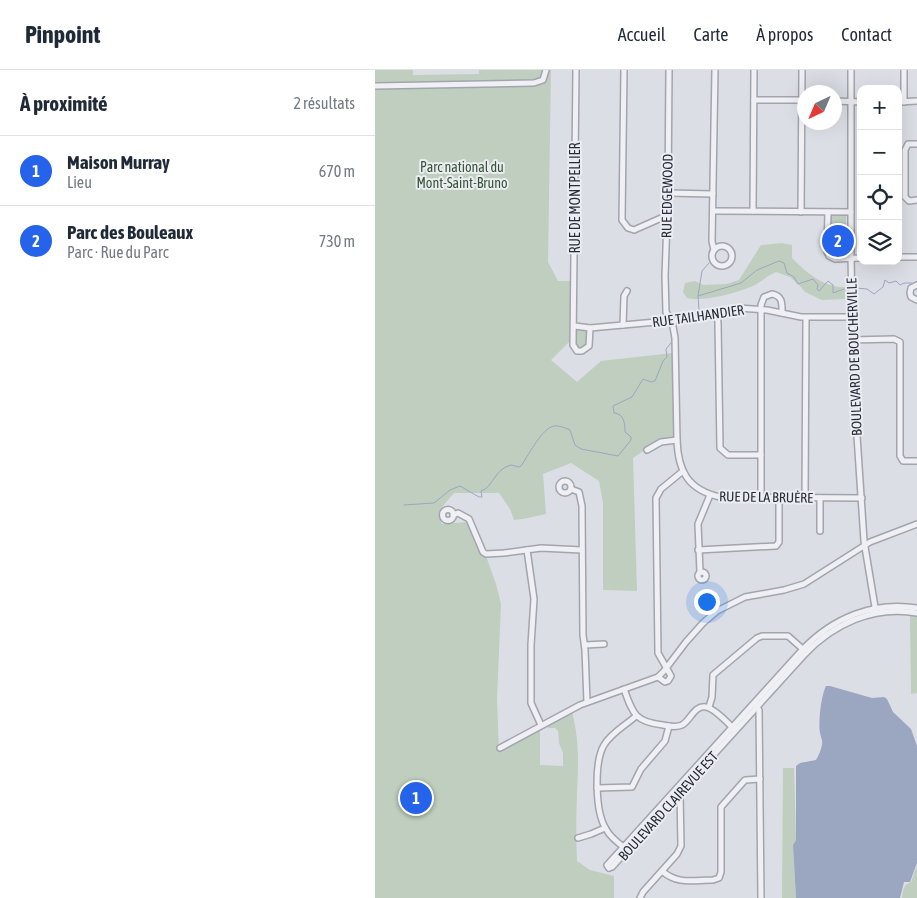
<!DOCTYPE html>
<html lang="fr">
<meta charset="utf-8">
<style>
body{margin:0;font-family:"Asap Condensed",sans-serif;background:#f6f6f7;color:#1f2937}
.controls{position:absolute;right:15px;top:15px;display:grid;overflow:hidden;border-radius:10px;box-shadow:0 5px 20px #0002}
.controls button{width:45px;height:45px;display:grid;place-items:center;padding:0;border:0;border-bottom:1px solid #e0e1e3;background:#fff;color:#1f2937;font:25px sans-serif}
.compass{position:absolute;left:422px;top:15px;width:45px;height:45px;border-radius:50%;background:#fff;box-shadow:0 5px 20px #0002;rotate:224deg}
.you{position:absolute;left:331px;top:531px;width:18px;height:18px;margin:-12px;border:4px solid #fff;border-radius:50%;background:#1a73e8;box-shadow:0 0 0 8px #1a73e833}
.badge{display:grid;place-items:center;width:32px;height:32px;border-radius:50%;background:#2563eb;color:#fff;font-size:16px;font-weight:700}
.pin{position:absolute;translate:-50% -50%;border:2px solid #fff;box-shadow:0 1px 5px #0006}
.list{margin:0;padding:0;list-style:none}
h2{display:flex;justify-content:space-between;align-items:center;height:65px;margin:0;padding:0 20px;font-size:21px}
h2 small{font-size:16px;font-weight:400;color:#747a83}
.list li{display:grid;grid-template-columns:32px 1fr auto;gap:15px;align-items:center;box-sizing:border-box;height:70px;padding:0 20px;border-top:1px solid #e0e1e3}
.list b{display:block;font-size:19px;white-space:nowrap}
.list p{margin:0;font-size:16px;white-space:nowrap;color:#747a83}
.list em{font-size:16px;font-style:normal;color:#747a83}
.icon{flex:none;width:28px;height:28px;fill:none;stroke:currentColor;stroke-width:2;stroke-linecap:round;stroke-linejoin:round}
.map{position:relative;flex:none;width:542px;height:828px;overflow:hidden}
header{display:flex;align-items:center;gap:30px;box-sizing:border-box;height:70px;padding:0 25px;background:#fff;border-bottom:1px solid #e0e1e3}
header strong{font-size:24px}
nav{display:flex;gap:28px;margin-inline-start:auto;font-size:18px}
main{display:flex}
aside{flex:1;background:#fff}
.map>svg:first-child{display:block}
.green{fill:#bfcebf}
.water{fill:#9ba6c1}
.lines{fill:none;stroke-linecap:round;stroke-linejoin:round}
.stream{stroke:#9ba6c1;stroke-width:1}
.minor-casing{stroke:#a2a5ae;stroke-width:8}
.minor{stroke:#efeff4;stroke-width:5}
.labels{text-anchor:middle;stroke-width:4;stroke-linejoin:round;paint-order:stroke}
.park-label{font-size:14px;fill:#375437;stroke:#ebedf3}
.street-label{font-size:14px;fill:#282b39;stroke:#ebedf3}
</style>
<header>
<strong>Pinpoint</strong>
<nav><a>Accueil</a><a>Carte</a><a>À propos</a><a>Contact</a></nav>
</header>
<main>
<aside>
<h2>À proximité<small>2 résultats</small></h2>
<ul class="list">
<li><span class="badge">1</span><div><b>Maison Murray</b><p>Lieu</p></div><em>670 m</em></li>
<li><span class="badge">2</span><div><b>Parc des Bouleaux</b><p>Parc · Rue du Parc</p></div><em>730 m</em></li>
</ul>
</aside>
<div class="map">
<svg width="542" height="828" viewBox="0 0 542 828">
<rect width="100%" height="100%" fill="#dcdee5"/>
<g class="green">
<path d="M0,0H38V5L104,4V0H176L173,192L183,211H196L194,272L176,290L202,312L226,291L297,283L299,366L297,367L286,369L258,388L262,521L228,520V433L224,411L196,393L168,404L171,444C160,446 150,449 139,450L135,439L124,423H79C71,433 60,441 67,454L93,452L111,486L121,514L126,534L122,629L124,682L165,659V695L188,696V683L184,673L183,661L180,658H173L172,655L197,642C205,672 203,696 202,726C201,748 201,769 202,791L215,800L239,806V828H0Z"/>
<polygon points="458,144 469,144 471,146 471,186 459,187 455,183 456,146"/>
<path d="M407,173L417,175V188C432,203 449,218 471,217L470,229L447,230L430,222L426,217L415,207L401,202C393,205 386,212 378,216C361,223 329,232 312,228L308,222L310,213L320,211L328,215L352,214L364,210L386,175Z"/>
<polygon points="200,256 215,258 212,279 200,279"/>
<polygon points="535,545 542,546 542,623 536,624"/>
<polygon points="408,698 419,698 421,770 418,775 421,828 407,828"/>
<path d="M542,795V828H527C528,820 528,815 536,812Z"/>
</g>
<path class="water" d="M451,616H455L497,628L509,627L512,629L518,642L536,659L542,676V793L535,812H529L525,828H421L418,775L421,770V696L425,693L441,690C444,685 446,680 447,675C448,670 446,668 445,663C443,654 446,625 451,616Z"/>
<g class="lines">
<g class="stream">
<polyline points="481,218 492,219 499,224 508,217 510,210 514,213 521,211 525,215 529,213 537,213"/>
<polyline points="323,226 327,201 334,193"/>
<polyline points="324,240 323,226 366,213 382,200 404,191 409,193 412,203 419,207 423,214 438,209 443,215 442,219 444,221 453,211 458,215 458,223 469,219"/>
<path d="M29,435L59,433L75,420L85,416L104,427H107L106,421C118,418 119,399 136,395L144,397L146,396C153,386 165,362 176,357C182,354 190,358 195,360L200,375L206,379L243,386L256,370V367L250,362C250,353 249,344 239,343L238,336L257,327L268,309L276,312L280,311L288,291L292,287L291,279L296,273"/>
</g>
<g class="minor-casing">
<g id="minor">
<polyline points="201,0 198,275 202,281 207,281 214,276 215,258"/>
<polyline points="249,0 247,150 253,158 259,160 293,145"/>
<path d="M294,0L293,123L290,206L291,242L297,251L300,268L302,370C303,401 313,420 345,427L487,428"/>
<polyline points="476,0 476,183 478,306 489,471 501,543"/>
<polyline points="529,0 529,32"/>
<polyline points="0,16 159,13 168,10 171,0"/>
<polyline points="379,30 429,30"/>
<polyline points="460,31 486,32"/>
<polyline points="523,32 542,31"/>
<polyline points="542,74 533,74 530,80 530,127 534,131 542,130"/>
<polyline points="293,123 338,124"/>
<polyline points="338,141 476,142"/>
<polyline points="378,141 379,0"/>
<polyline points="426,142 427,0"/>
<polyline points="453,142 452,181 454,186 460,189 486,188"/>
<circle cx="347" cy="186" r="10"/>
<polyline points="339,180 337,171 340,0"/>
<polyline points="523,187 542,187"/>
<polyline points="542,215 536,218 535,223 536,227 542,230"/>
<polyline points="342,244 343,253 345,378 353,385 386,385"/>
<polyline points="248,255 249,226 252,221"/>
<polyline points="200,256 215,258 303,250 342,244 363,238 392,240 426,247 476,247"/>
<polyline points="476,270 519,269 525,272 525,386 528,391 542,391"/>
<polyline points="272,380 286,372 302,370"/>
<circle cx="190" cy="417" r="6"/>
<polyline points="196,419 204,422 207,436 208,565 210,580 212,632"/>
<path d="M386,427V235L389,227L397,224C408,226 407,234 407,243"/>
<polyline points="430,428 431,248"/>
<circle cx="73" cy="445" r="5.5"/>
<polyline points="78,445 83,443 94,449 108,482 111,484 129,483 166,478 207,480"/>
<polyline points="445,461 445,428"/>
<polyline points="152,480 159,529 156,575 156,633 166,655"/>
<polyline points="323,480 401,476 404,472 404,428"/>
<circle cx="327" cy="506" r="4"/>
<polyline points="325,502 323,454 335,425"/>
<polyline points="210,575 229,574"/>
<polyline points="283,607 290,612 293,611 296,606 283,583 281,428 286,419 308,401"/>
<path d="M249,619C258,644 260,652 288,655C294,656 301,658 307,655C316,650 319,635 331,637C339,638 353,653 359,659"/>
<polyline points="380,635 384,640 386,828"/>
<polyline points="334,637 337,627 338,605 382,568 387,566 413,566 430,581"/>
<polyline points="125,678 205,635 283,607 289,601 311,572 328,553 342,541 370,527 409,520 429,514 495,472 542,454"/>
<polyline points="222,718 257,717 266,699 290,671 294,656"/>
<polyline points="203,768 216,764 230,758"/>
<path d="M250,778C243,773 235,767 231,759C220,742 219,692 229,675C236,663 251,655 261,646"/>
<path d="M234,798L232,795L234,793L428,579C458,548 498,531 542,538"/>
<path d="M234,798L237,797L429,585C458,554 499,535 542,543"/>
<path d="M287,801C303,815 318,810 338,810L344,808L346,802V737L370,710L385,709"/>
<polyline points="265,828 268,822 302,784 306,776 305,723"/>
</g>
</g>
<use href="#minor" class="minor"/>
</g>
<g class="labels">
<g class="park-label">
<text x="87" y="102">Parc national du<tspan x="87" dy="16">Mont-Saint-Bruno</tspan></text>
</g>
<g class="street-label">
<text transform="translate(292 126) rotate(-89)" y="5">RUE EDGEWOOD</text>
<text transform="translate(200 128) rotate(-90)" y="5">RUE DE MONTPELLIER</text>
<text transform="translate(323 246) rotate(-8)" y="5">RUE TAILHANDIER</text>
<text transform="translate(479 287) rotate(-92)" y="5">BOULEVARD DE BOUCHERVILLE</text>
<text transform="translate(391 427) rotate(1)" y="5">RUE DE LA BRUÈRE</text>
<text transform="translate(293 736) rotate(-48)" y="5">BOULEVARD CLAIREVUE EST</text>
</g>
</g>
</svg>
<div class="controls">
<button>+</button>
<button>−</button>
<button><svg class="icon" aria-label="locate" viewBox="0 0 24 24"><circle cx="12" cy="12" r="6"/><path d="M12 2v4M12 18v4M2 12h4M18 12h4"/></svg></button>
<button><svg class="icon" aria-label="layers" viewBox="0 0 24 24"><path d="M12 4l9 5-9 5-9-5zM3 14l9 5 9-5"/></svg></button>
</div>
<svg class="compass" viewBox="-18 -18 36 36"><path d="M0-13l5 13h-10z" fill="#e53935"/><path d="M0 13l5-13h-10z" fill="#747a83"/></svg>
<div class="you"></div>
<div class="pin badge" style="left:41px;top:728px">1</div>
<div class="pin badge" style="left:463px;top:171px">2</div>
</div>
</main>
